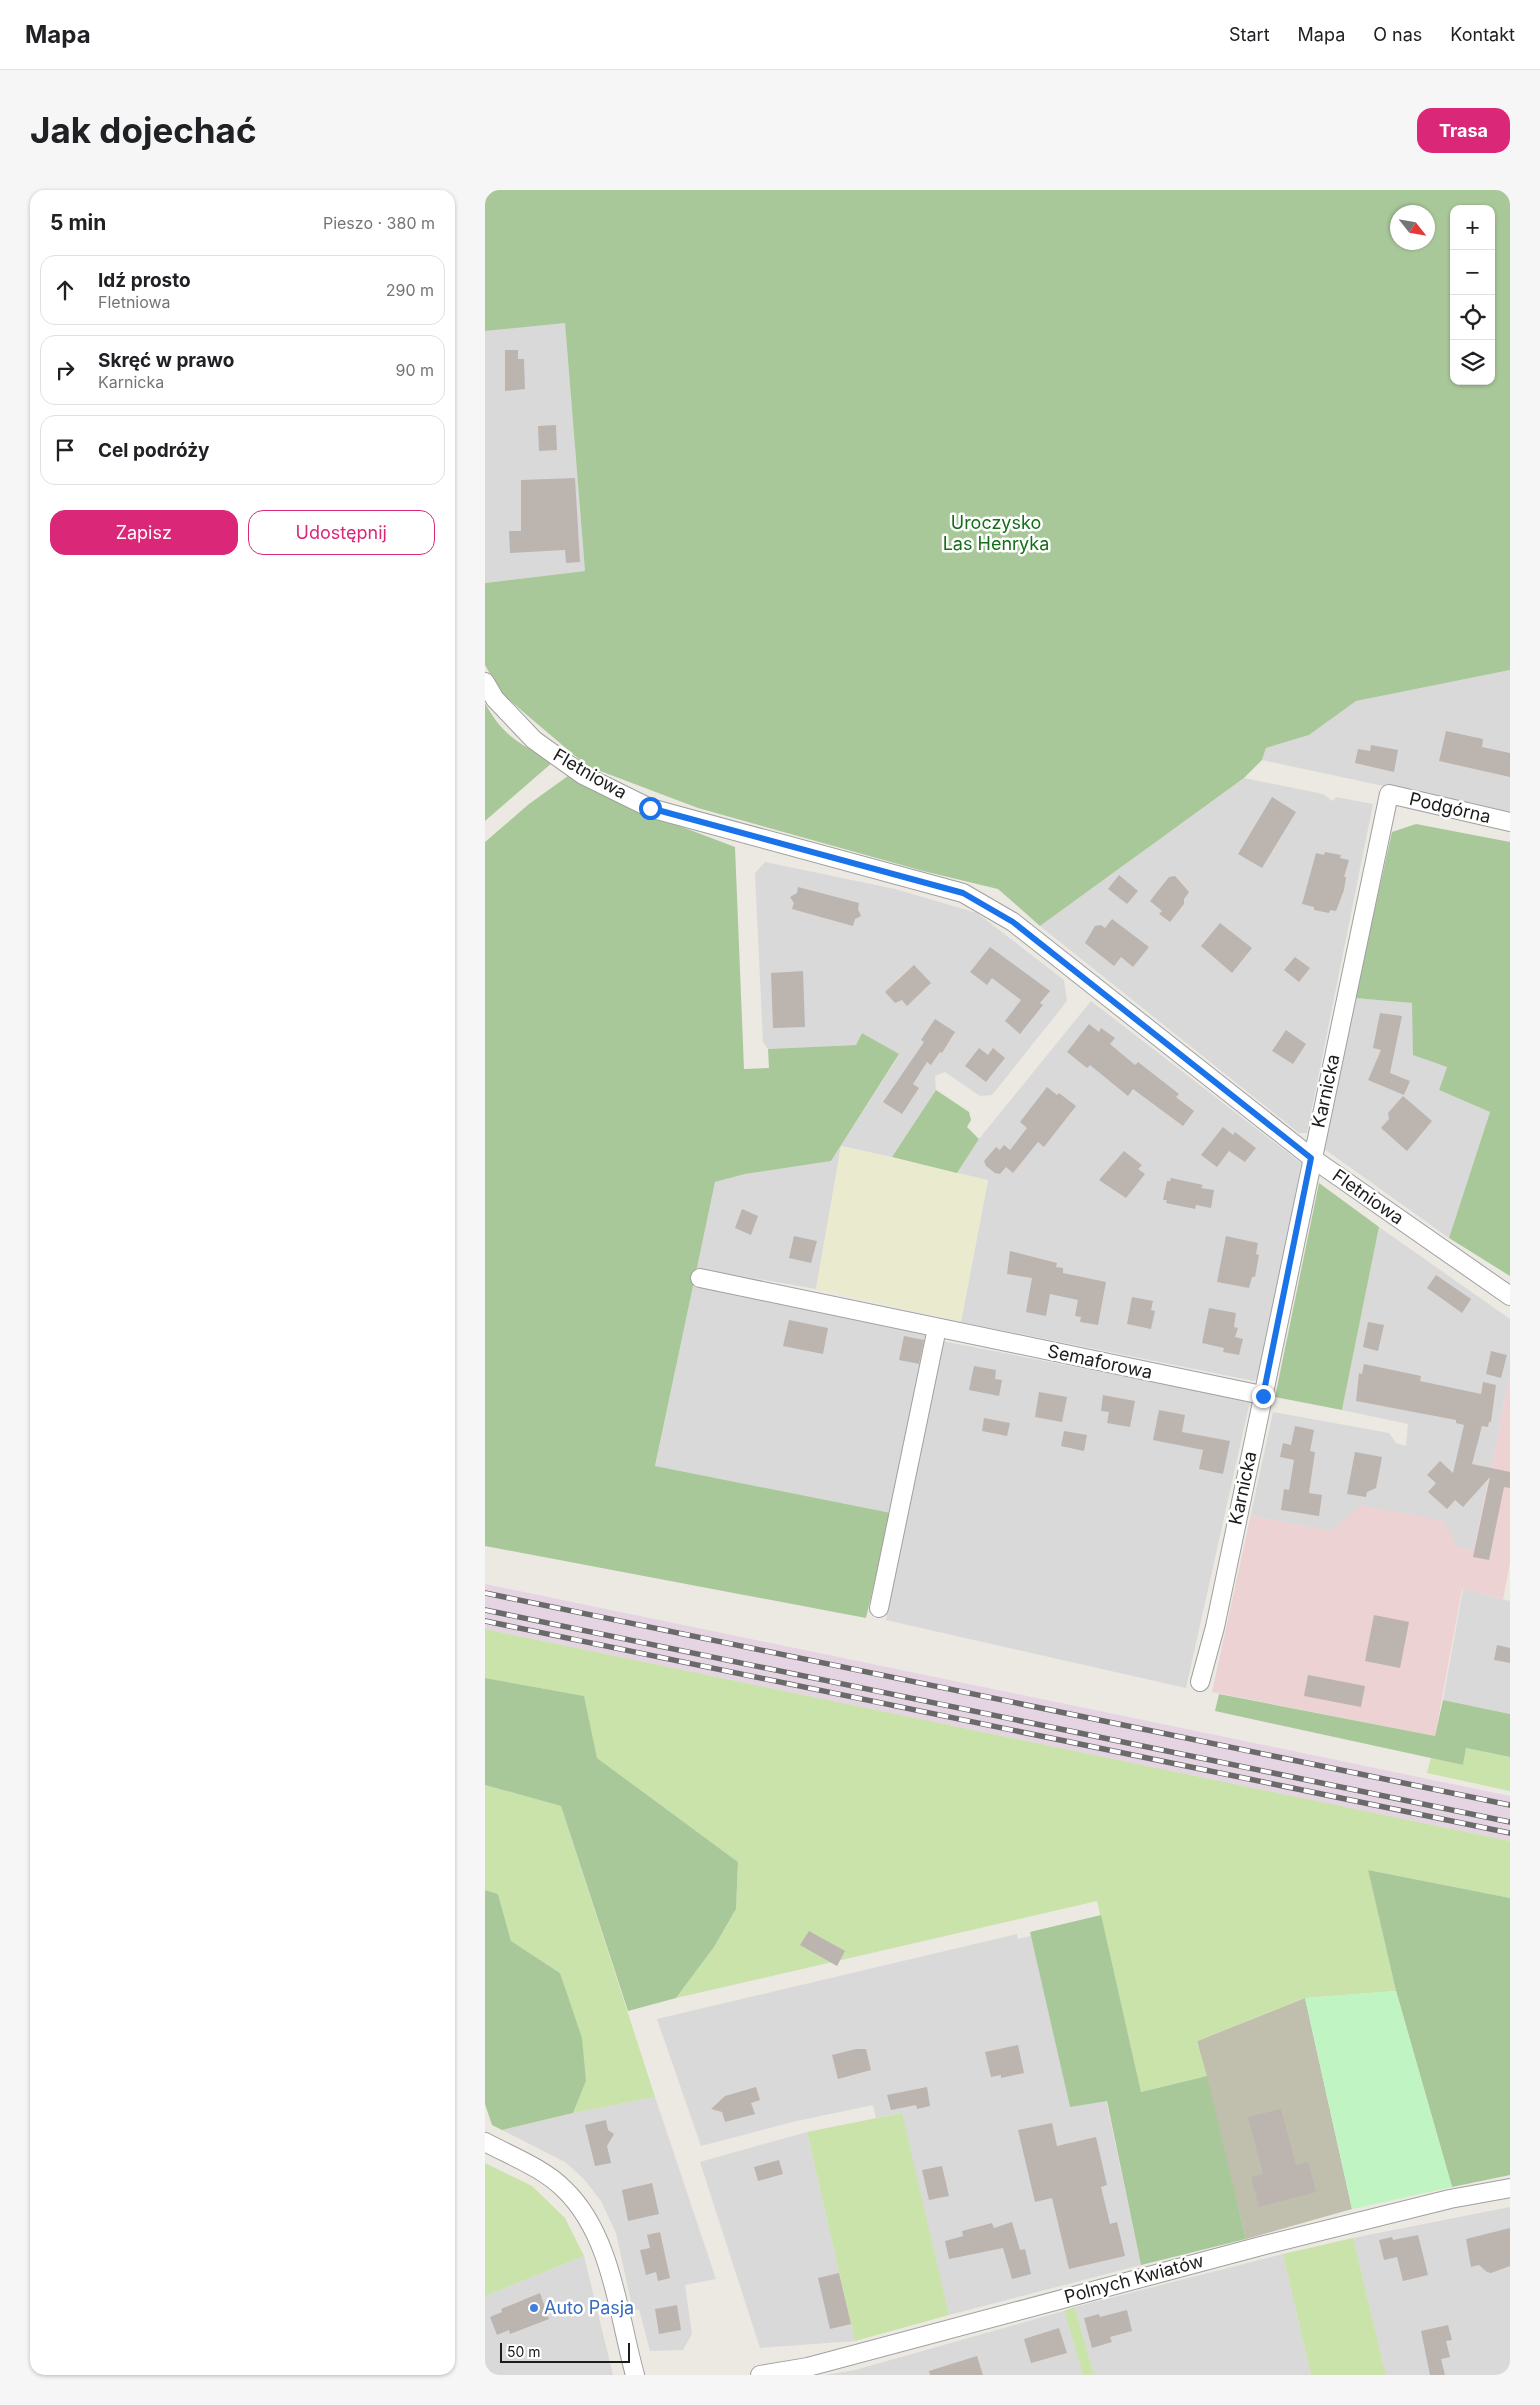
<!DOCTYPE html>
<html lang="pl">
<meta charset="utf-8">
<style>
body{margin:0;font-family:Inter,sans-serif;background:#f6f6f6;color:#202124}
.controls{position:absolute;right:15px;top:15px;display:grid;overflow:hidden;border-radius:10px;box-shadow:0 1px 4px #0004}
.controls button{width:45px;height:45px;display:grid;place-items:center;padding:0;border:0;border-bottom:1px solid #e0e0e0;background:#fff;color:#202124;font:25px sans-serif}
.compass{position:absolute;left:905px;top:15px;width:45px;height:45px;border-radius:50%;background:#fff;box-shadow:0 1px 4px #0004;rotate:121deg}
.scale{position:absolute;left:15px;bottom:12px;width:130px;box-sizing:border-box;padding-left:5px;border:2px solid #1c1c1c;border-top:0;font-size:14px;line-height:18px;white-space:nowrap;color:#1c1c1c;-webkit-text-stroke:4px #fff;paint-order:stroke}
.stop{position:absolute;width:15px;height:15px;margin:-11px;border:4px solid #1a73e8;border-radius:50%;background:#fff}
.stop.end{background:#1a73e8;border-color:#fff;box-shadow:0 1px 5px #0008}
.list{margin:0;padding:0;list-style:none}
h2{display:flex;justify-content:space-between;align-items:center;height:65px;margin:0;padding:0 20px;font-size:21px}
h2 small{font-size:16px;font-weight:400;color:#757577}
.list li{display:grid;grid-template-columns:32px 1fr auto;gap:15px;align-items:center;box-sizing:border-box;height:70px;margin:0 10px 10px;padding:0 10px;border:1px solid #e0e0e0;border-radius:15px}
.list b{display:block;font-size:19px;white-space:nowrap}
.list p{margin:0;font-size:16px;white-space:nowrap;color:#757577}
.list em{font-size:16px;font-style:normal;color:#757577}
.actions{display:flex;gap:10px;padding:15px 20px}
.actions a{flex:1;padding:11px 0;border:1px solid #db2777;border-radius:15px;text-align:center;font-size:18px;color:#db2777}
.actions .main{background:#db2777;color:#fff}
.icon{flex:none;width:28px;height:28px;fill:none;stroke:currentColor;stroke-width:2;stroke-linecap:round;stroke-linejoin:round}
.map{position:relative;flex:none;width:1025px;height:2185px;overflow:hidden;border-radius:15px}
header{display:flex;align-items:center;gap:30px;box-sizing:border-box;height:70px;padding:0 25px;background:#fff;border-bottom:1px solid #e0e0e0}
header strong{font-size:24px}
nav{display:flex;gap:28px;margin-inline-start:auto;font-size:18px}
.intro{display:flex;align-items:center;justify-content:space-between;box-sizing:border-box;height:120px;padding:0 30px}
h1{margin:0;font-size:35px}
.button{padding:12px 22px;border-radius:15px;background:#db2777;color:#fff;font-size:18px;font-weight:700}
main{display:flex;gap:30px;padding:0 30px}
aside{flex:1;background:#fff;border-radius:15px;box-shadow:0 1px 4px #0004}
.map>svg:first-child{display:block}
.residential{fill:#dad9d9}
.commercial{fill:#ecd2d2}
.industrial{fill:#e5d4e2}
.construction{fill:#c0bfae}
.farmland{fill:#e9eace}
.grass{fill:#c9e3ab}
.forest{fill:#a9c89a;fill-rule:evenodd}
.park{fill:#c1f4c3}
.building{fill:#bcb4af}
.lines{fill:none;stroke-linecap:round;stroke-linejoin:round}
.minor-casing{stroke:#a0a0a0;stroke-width:20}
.minor{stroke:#fff;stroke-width:18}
.rail-casing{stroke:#6a6a6a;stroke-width:5.5}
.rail{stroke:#fff;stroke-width:4;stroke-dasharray:11;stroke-linecap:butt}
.route{stroke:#1a73e8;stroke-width:6}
.shop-dot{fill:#3f7fe0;stroke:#fff;stroke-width:2}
.labels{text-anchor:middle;stroke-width:5;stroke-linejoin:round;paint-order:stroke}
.park-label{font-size:18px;fill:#146f18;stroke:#fff}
.street-label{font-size:18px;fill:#1c1c1c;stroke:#fff}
.shop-label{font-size:18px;fill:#366cbe;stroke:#fff;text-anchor:start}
</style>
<header>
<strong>Mapa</strong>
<nav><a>Start</a><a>Mapa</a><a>O nas</a><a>Kontakt</a></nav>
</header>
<div class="intro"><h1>Jak dojechać</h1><a class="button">Trasa</a></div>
<main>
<aside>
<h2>5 min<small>Pieszo · 380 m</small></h2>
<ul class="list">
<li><svg class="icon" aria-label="ahead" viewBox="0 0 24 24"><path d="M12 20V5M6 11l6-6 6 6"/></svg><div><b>Idź prosto</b><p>Fletniowa</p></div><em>290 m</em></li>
<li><svg class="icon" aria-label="right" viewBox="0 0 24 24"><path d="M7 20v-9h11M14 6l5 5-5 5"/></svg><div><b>Skręć w prawo</b><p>Karnicka</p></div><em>90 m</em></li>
<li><svg class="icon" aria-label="arrive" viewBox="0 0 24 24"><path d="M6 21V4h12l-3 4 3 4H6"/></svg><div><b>Cel podróży</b></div></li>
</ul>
<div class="actions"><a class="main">Zapisz</a><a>Udostępnij</a></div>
</aside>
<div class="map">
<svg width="1025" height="2185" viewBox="0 0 1025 2185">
<rect width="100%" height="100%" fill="#ece8e2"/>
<g class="residential">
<polygon points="80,132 100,381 0,393 0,141"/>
<polygon points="1025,480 1025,623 777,570 781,558 824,545 870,511"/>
<polygon points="759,588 838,604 848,611 851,607 888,614 822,943 814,943 555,736"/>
<polygon points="280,672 410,699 492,723 579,790 582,811 507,905 495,906 460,882 450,886 451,900 407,967 356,956 331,1099 211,1078 230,992 260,984 346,971 414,865 377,843 371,855 283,859 278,852 270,683"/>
<polygon points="870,808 927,813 962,877 954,900 1005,922 964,1048 838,958"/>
<polygon points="606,811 816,973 778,1183 769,1191 476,1132 503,990 472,983 494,949"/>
<polygon points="894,1037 1025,1129 1025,1184 989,1360 846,1341 772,1327 766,1324 788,1222 904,1243 911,1253 921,1256 923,1234 857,1220"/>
<polygon points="208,1096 443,1143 406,1323 170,1277"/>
<polygon points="457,1151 765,1211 701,1498 401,1430"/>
<polygon points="978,1399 1025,1411 1025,1524 958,1510"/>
<polygon points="532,1744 533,1749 546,1746 585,1917 621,1910 656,2075 464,2125 416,1923 391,1928 388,1915 307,1932 216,1956 172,1829"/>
<polygon points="170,1907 231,2089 200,2095 207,2144 198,2160 165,2161 154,2119 148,2121 131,2043 116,2011 99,1989 80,1972 17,1940 88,1923"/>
<polygon points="322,1942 370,2151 275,2158 215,1972"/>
<polygon points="1025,2017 1025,2185 901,2185 868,2048"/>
<polygon points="798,2064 826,2185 609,2185 590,2117"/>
<polygon points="99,2066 128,2185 0,2185 0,2106"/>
<polygon points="579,2121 598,2185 340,2185 370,2180"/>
</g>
<polygon class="commercial" points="1025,1184 1025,1373 1018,1409 977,1399 950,1546 727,1502 766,1324 772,1327 846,1341 876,1315 957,1330 973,1357 989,1360"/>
<polygon class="industrial" points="0,1394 1025,1606 1025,1651 0,1439"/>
<polygon class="construction" points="820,1808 867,2019 761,2049 712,1851"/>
<polygon class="farmland" points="356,956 503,990 476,1132 331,1099"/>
<g class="grass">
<polygon points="0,1439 1025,1651 1025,1708 883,1680 911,1801 820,1808 712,1851 722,1886 656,1902 612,1711 191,1808 229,1757 251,1719 253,1672 112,1568 98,1506 0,1488"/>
<polygon points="981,1558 1025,1567 1025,1601 942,1583 946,1568 978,1575"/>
<polygon points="0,1595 76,1616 170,1907 88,1923 101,1891 75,1783 26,1751 13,1704 0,1700"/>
<polygon points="417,1923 464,2125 370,2151 322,1942"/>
<polygon points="0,1973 47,1996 80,2028 99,2066 0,2106"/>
<polygon points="868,2048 901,2185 826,2185 798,2064"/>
<polygon points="590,2117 609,2185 598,2185 579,2121"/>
</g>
<g class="forest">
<path d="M0,0H1025V480L871,511L824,545L781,558L777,570L759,588L555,736L513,699L438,681L213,618L102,576L16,503L0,475V393L100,381L80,133L0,141ZM969,19H1006V191H969ZM912,22H942V52H912Z"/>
<path d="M0,513C18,547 36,554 68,572L0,631Z"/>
<polygon points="83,586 139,615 250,657 259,879 284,878 283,859 371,855 377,843 414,864 346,971 260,984 230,992 170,1276 406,1323 381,1428 0,1356 0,652 44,614"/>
<polygon points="931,634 1025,652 1025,1086 964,1048 1005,922 954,900 962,877 928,865 927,813 870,808 907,642"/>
<polygon points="451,900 484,922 486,930 482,937 494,949 472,983 407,967"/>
<polygon points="834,993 894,1037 857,1220 790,1207"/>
<polygon points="0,1488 99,1506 112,1568 253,1672 251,1719 229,1757 191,1808 143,1821 76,1616 0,1595"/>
<polygon points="734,1504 950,1546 958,1510 1025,1524 1025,1567 981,1558 978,1575 946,1568 730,1521"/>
<polygon points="883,1680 1025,1708 1025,1985 967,1997 911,1801"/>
<polygon points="0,1700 13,1704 26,1751 75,1783 97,1848 101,1891 88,1923 17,1940 7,1935 0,1914"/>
<polygon points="616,1725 656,1902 722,1886 761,2049 656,2075 622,1911 585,1917 545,1742"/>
</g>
<polygon class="park" points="911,1801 967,1997 867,2019 820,1808"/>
<g class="building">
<polygon points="20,160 33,160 33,169 39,169 40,199 20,201"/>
<polygon points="71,235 72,260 54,261 53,236"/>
<polygon points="90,288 95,372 81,373 80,360 25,363 24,341 36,341 36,290"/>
<polygon points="961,541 998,549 997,557 1025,563 1025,587 954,571"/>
<polygon points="886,555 913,560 909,582 870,573 873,559 885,561"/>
<polygon points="787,607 811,622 777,678 753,664"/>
<polygon points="840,662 856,665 855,668 864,670 859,687 861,687 859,700 851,721 845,720 844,723 829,720 829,717 817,714 831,663 839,665"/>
<polygon points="634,685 653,701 642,714 623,699"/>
<polygon points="690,686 704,702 699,709 699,714 685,732 674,724 677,721 665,711 684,687"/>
<polygon points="313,697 374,713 373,719 376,726 370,729 368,736 307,719 309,713 305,707 312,703"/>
<polygon points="627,729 664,757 648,777 636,767 629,776 600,753 610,736 616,735 620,738"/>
<polygon points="735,733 767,758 747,783 716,756"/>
<polygon points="505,757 565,801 555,813 558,815 535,844 520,831 536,810 507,788 502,795 485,782"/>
<polygon points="810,767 825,778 814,792 799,780"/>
<polygon points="429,775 446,793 422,816 417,810 410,813 400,802"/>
<polygon points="318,781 320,837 288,838 286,783"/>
<polygon points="895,823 917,826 905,883 925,891 919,905 883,890 896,860 888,858"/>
<polygon points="450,829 470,842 457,863 455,862 446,875 442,872 428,894 434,898 417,924 398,912 439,852 436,850"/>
<polygon points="604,834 614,842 616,838 630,848 625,854 650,875 653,872 694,904 691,907 709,921 698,936 648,899 643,906 605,875 602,878 582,862"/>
<polygon points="801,840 821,854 808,874 787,861"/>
<polygon points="494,858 503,865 508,858 520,868 501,892 480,876"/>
<polygon points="562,897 572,905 574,903 591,916 559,957 553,952 528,983 521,977 515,984 510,983 501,976 499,971 511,957 515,960 519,955 525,960 542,938 535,932"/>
<polygon points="918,906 947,931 922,961 896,938 904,929 903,923"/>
<polygon points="738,937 748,945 750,942 771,958 760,972 744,961 732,977 716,965"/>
<polygon points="639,961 657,975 653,979 660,984 641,1008 614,990"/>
<polygon points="686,988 718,995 716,998 729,1000 726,1018 711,1015 710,1019 681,1013 682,1010 678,1010 682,991 685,991"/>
<polygon points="257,1019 273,1026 266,1045 250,1038"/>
<polygon points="309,1046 332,1051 326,1073 304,1068"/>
<polygon points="741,1046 773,1053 771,1064 774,1065 770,1087 767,1087 764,1098 732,1092"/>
<polygon points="525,1061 572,1073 571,1077 578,1078 578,1083 621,1092 613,1135 595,1132 596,1127 590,1126 593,1110 565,1104 561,1126 541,1122 547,1088 522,1084"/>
<polygon points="951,1085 986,1109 977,1123 942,1098"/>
<polygon points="647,1107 668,1111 666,1120 670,1121 666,1139 642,1134"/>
<polygon points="724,1118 751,1123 749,1137 753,1138 750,1147 758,1149 754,1165 738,1162 739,1158 717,1153"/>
<polygon points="304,1130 343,1138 338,1164 298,1156"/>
<polygon points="883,1132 899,1135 893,1161 878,1157"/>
<polygon points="419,1146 439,1150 434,1174 414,1170"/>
<polygon points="1006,1161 1022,1165 1016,1188 1001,1184"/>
<polygon points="879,1174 936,1186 935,1191 996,1204 998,1192 1011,1195 1006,1232 1004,1232 1003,1237 997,1236 987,1274 1025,1282 1025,1298 1019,1297 1004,1370 988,1367 1005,1287 978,1317 970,1310 962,1319 943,1302 951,1293 942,1285 955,1271 968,1283 979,1235 971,1233 971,1230 871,1211 874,1183 877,1184"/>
<polygon points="489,1176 511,1180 510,1189 517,1190 514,1206 484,1200"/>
<polygon points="554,1202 582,1207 577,1232 550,1227"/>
<polygon points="618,1205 650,1211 645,1237 622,1233 624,1222 616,1221"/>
<polygon points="674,1220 700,1225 697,1242 745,1251 738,1284 714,1279 718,1260 668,1250"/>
<polygon points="499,1228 525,1233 522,1246 497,1241"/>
<polygon points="810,1236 829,1240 825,1261 830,1262 824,1303 837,1305 834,1326 796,1320 799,1299 804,1300 809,1270 795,1267 798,1253 806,1255"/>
<polygon points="579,1241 602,1245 599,1261 576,1256"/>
<polygon points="870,1262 897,1267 891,1298 882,1302 881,1307 862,1304"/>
<polygon points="889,1425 924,1432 915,1478 880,1471"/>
<polygon points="1012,1455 1025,1458 1025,1473 1009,1470"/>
<polygon points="823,1485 880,1496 876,1517 819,1506"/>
<polygon points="324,1741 360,1761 352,1776 315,1755"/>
<polygon points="533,1855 539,1883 516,1888 516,1885 506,1887 500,1862"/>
<polygon points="371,1859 381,1859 386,1880 353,1889 347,1865"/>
<polygon points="271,1897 275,1910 266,1913 270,1924 240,1932 237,1922 226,1919 240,1906"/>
<polygon points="442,1897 445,1916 432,1919 431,1915 406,1920 402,1905"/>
<polygon points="796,1919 811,1975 823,1972 831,2002 774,2017 766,1987 778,1984 763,1927"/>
<polygon points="121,1930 123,1940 129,1944 122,1956 126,1973 110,1976 100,1935"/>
<polygon points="567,1933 572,1956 611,1947 622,1995 616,1997 625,2034 632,2032 640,2066 584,2079 567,2008 550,2012 533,1940"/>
<polygon points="294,1970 298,1984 273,1991 269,1977"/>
<polygon points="457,1976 464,2006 444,2010 437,1980"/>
<polygon points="167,1993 174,2024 143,2031 137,2000"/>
<polygon points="527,2032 535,2060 540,2059 546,2084 527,2089 518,2058 464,2069 460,2051 478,2046 477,2041 507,2033 509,2038"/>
<polygon points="1025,2038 1025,2076 1006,2083 1002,2082 994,2075 986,2077 981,2049"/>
<polygon points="175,2042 185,2088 173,2091 171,2082 161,2085 155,2060 165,2058 162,2045"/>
<polygon points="933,2045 943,2085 918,2091 912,2067 899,2070 894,2050 907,2047 908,2050"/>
<polygon points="354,2083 366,2134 345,2139 333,2088"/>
<polygon points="55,2103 64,2129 25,2144 24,2140 12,2145 5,2127 17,2122 16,2119"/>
<polygon points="192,2115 196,2140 174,2144 170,2119"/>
<polygon points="642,2120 647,2141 625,2147 627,2152 607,2158 599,2128 614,2124 615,2127"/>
<polygon points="963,2135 967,2150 961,2151 965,2167 956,2169 960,2185 945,2185 936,2141"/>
<polygon points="574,2138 582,2163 546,2173 539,2149"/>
<polygon points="492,2166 498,2185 445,2185 444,2181"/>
</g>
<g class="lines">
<g class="minor-casing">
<g id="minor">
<polyline points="0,492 10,509 49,550 98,585 165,618 478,703 528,732 827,968 1025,1106"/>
<polyline points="215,1088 777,1205"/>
<polyline points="394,1418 452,1138"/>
<polyline points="715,1492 730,1437 904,604 1025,632"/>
<path d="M0,1952C26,1966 58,1978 79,1999C127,2045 133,2124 150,2185"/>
<polyline points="275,2185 323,2177 776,2056 965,2009 1025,1998"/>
</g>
</g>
<use href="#minor" class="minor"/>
<g class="rail-casing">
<g id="rail">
<polyline points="0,1403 1025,1615"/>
<polyline points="0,1420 1025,1632"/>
<polyline points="0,1431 1025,1643"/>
</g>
</g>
<use href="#rail" class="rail"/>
</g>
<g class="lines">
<polyline class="route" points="165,618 478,703 528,732 826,968 778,1206"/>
</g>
<circle class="shop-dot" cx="49" cy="2118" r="5"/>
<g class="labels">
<g class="park-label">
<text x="511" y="339">Uroczysko<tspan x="511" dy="21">Las Henryka</tspan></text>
</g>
<g class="street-label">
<text transform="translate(105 584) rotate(30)" y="6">Fletniowa</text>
<text transform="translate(965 618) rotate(13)" y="6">Podgórna</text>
<text transform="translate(841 901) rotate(-78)" y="6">Karnicka</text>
<text transform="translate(883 1007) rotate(35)" y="6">Fletniowa</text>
<text transform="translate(615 1172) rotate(12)" y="6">Semaforowa</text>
<text transform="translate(758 1298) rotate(-78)" y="6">Karnicka</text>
<text transform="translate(649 2089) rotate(-15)" y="6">Polnych Kwiatów</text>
</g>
<g class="shop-label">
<text x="59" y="2124">Auto Pasja</text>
</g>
</g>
</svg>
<div class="controls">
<button>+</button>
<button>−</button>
<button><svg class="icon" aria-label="locate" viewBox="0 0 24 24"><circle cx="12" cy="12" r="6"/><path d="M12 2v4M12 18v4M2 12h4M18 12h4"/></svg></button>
<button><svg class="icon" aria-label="layers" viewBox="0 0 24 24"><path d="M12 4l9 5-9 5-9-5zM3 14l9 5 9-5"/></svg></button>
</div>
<svg class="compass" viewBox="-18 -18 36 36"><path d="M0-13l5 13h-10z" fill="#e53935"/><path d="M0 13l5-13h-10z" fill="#757577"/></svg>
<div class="scale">50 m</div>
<div class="stop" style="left:165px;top:618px"></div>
<div class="stop end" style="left:778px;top:1206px"></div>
</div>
</main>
